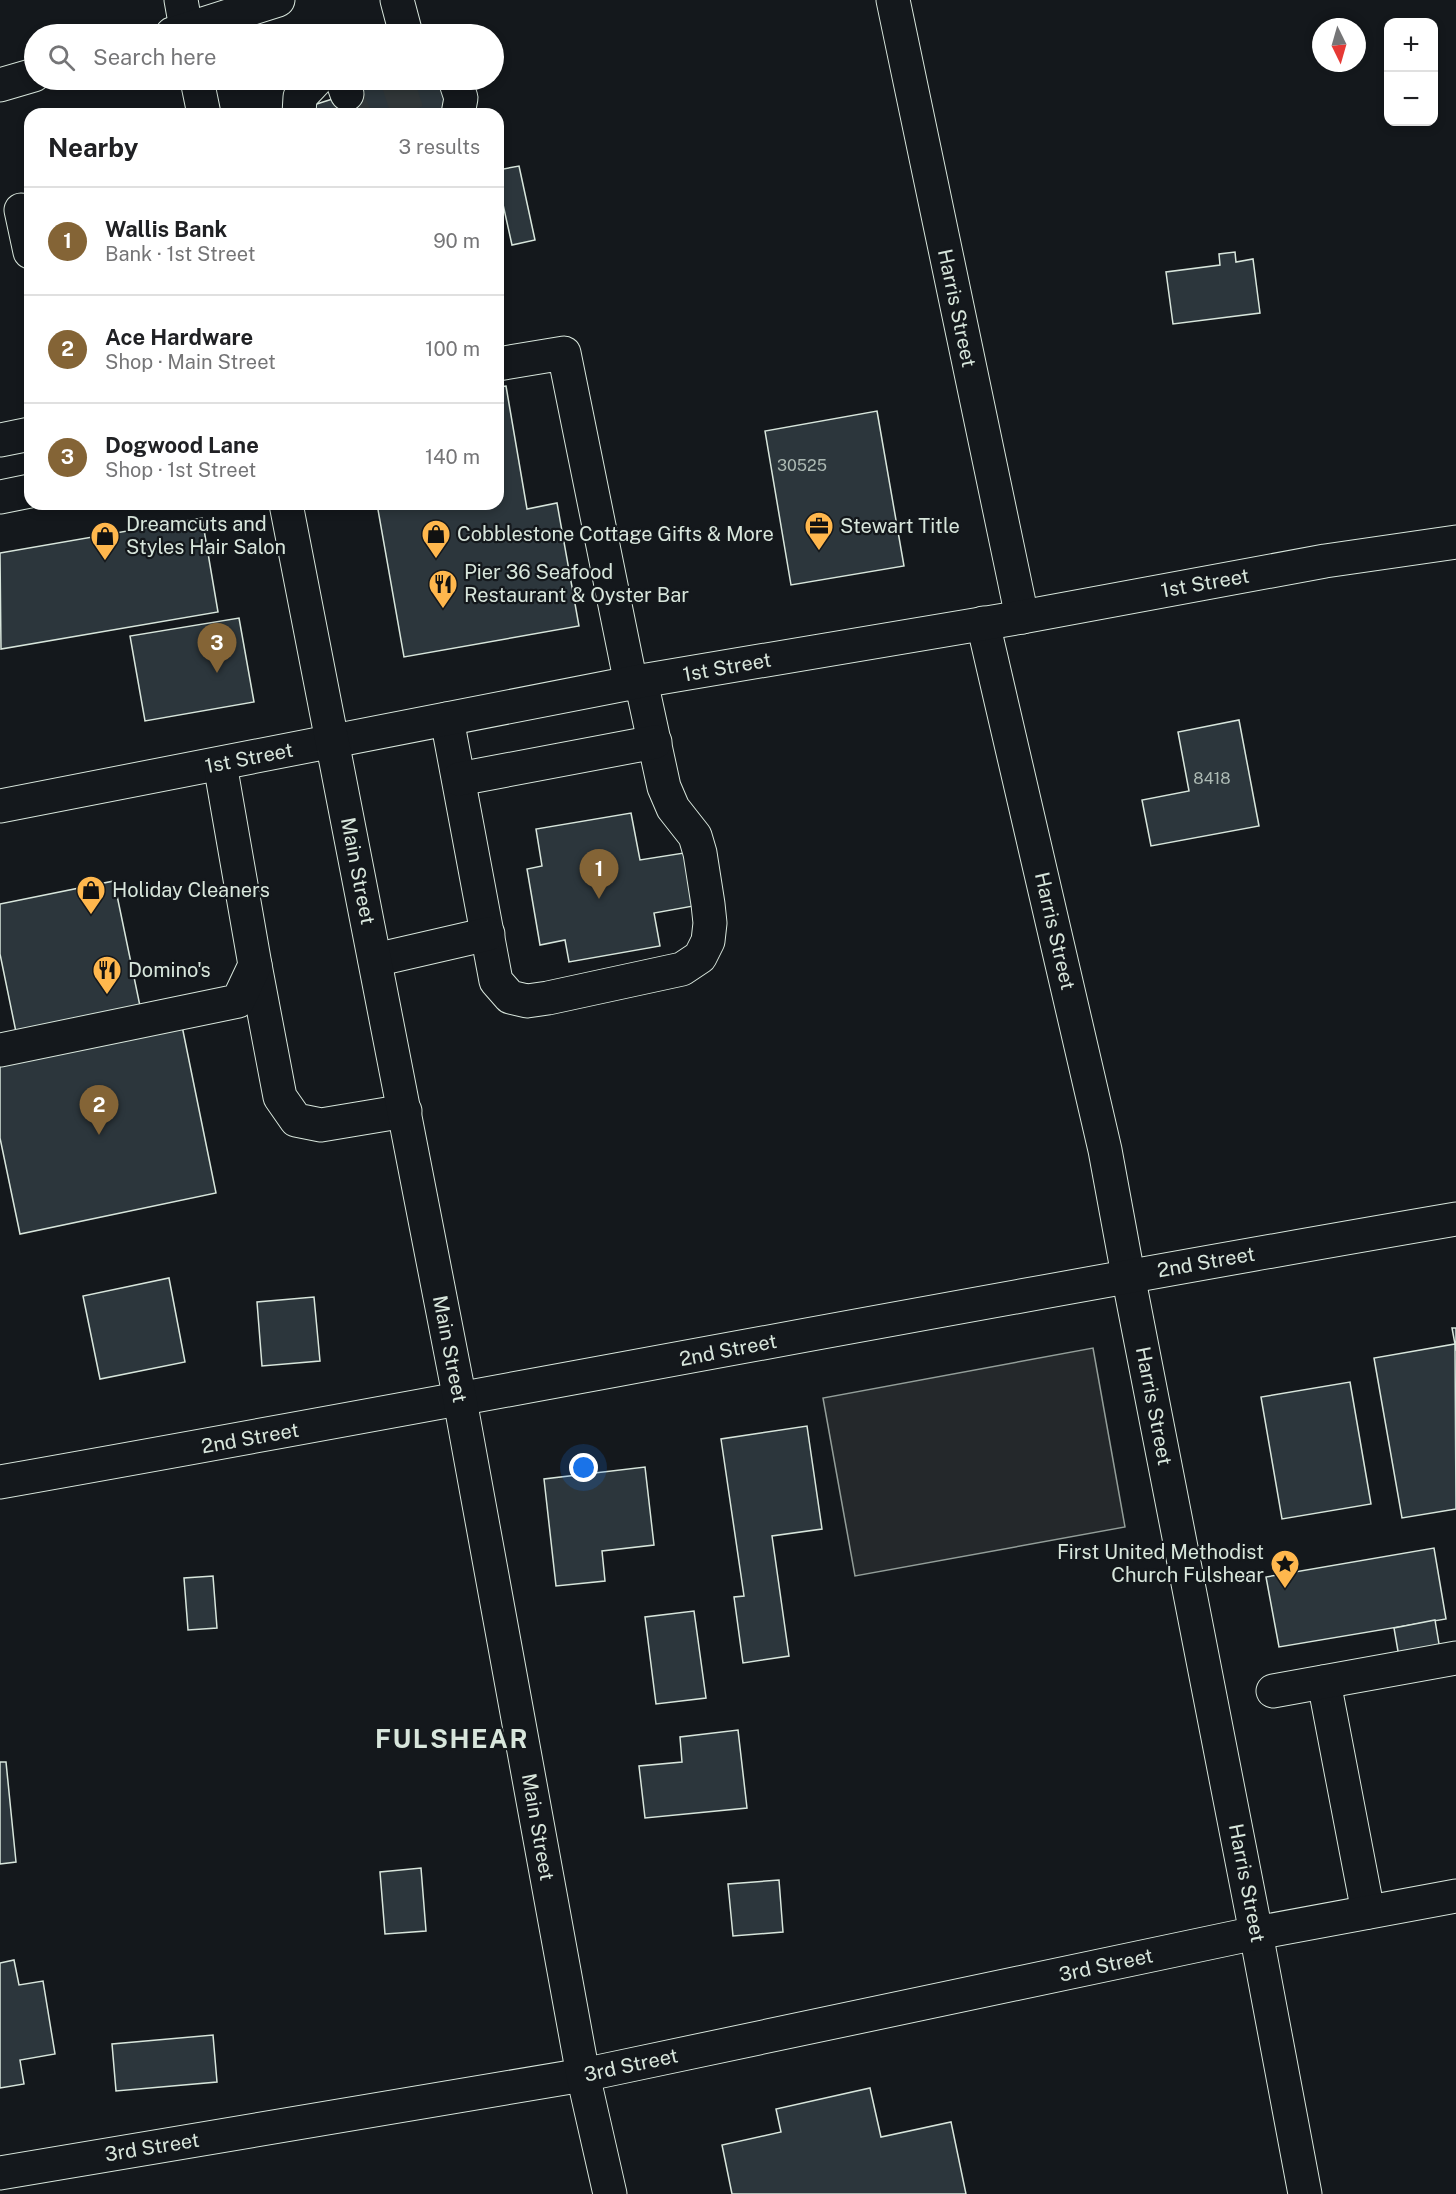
<!DOCTYPE html>
<meta charset="utf-8">
<style>
body{margin:0;font-family:"Public Sans",sans-serif;background:#f6f6f6;color:#202124}
.controls{position:absolute;right:18px;top:18px;display:grid;overflow:hidden;border-radius:12px;box-shadow:0 3px 9px #0003}
.controls button{width:54px;height:54px;display:grid;place-items:center;padding:0;border:0;border-bottom:2px solid #e0e0e0;background:#fff;color:#202124;font:30px sans-serif}
.compass{position:absolute;left:1312px;top:18px;width:54px;height:54px;border-radius:50%;background:#fff;box-shadow:0 3px 9px #0003;rotate:175deg}
.you{position:absolute;left:584px;top:1468px;width:21px;height:21px;margin:-15px;border:4px solid #fff;border-radius:50%;background:#1a73e8;box-shadow:0 0 0 9px #1a73e833}
.badge{display:grid;place-items:center;width:39px;height:39px;border-radius:50%;background:#846436;color:#fff;font-size:20px;font-weight:700}
.pin{position:absolute;translate:-50% -50px;filter:drop-shadow(0 2px 3px #0008)}
.pin::after{content:'';position:absolute;top:32px;width:21px;height:18px;background:inherit;clip-path:polygon(0 0,100% 0,50% 100%)}
.list{margin:0;padding:0;list-style:none}
h2{display:flex;justify-content:space-between;align-items:center;height:78px;margin:0;padding:0 24px;font-size:26px}
h2 small{font-size:20px;font-weight:400;color:#757577}
.list li{display:grid;grid-template-columns:39px 1fr auto;gap:18px;align-items:center;box-sizing:border-box;height:108px;padding:0 24px;border-top:2px solid #e0e0e0}
.list b{display:block;font-size:22px;white-space:nowrap}
.list p{margin:0;font-size:20px;white-space:nowrap;color:#757577}
.list em{font-size:20px;font-style:normal;color:#757577}
.icon{flex:none;width:33px;height:33px;fill:none;stroke:currentColor;stroke-width:2;stroke-linecap:round;stroke-linejoin:round}
.map{position:relative;flex:none;width:1456px;height:2194px;overflow:hidden}
.search{position:absolute;background:#fff;box-shadow:0 3px 9px #0003;left:24px;top:24px;width:480px;height:66px;display:flex;align-items:center;gap:15px;box-sizing:border-box;padding:0 21px;border-radius:33px;color:#757577;font-size:22px}
.panel{position:absolute;background:#fff;box-shadow:0 3px 9px #0003;left:24px;top:108px;width:480px;height:402px;border-radius:18px}
.map>svg:first-child{display:block}
.parking{fill:#24282b;stroke:#939e99;stroke-width:1.5}
.building{fill:#2c363c;stroke:#d8e6dc;stroke-width:1.5}
.lines{fill:none;stroke-linecap:round;stroke-linejoin:round}
.minor-tunnel{stroke:#313739;stroke-width:33;stroke-dasharray:33 16;stroke-linecap:butt}
.minor-casing{stroke:#d8e6dc;stroke-width:35}
.major-casing{stroke:#d8e6dc;stroke-width:35}
.minor{stroke:#14181c;stroke-width:33}
.major{stroke:#14181c;stroke-width:33}
.labels{text-anchor:middle;stroke-width:4.5;stroke-linejoin:round;paint-order:stroke}
.number-label{font-size:16px;fill:#adbab4}
.street-label{font-size:20px;fill:#d8e6dc;stroke:#14181c}
.poi-label{font-size:20px;fill:#d8e6dc;stroke:#14181c;text-anchor:start}
.district-label{font-size:26px;font-weight:bold;letter-spacing:1.5px;fill:#d8e6dc;stroke:#14181c}
</style>
<div class="map">
<svg width="1456" height="2194" viewBox="0 0 1456 2194">
<rect width="100%" height="100%" fill="#14181c"/>
<polygon class="parking" points="1093,1348 1125,1527 855,1576 823,1398"/>
<g class="building">
<polygon points="392,80 440,80 449,109 433,114 303,114 301,109"/>
<polygon points="519,166 535,240 512,245 498,182 498,170"/>
<polygon points="1235,252 1236,262 1253,259 1260,313 1173,324 1166,272 1220,265 1219,254"/>
<polygon points="506,386 527,509 557,503 579,626 404,657 377,504 498,504 498,387"/>
<polygon points="877,411 904,566 791,585 765,431"/>
<polygon points="202,518 218,612 1,649 0,553"/>
<polygon points="239,618 254,702 145,721 130,636"/>
<polygon points="1239,720 1259,826 1151,846 1142,800 1189,791 1178,732"/>
<polygon points="631,813 640,860 690,852 699,905 654,913 660,946 569,962 565,940 540,945 527,869 542,866 536,829"/>
<polygon points="114,881 140,1006 16,1032 0,954 0,904"/>
<polygon points="182,1026 216,1193 20,1234 0,1138 0,1063"/>
<polygon points="169,1278 185,1362 100,1379 83,1296"/>
<polygon points="314,1297 320,1361 262,1366 257,1302"/>
<polygon points="1452,1328 1456,1328 1456,1351 1455,1344"/>
<polygon points="1455,1344 1456,1509 1402,1518 1374,1358"/>
<polygon points="1350,1382 1371,1504 1282,1519 1261,1397"/>
<polygon points="807,1426 822,1529 772,1536 789,1656 743,1663 734,1597 744,1596 721,1439"/>
<polygon points="645,1467 654,1545 602,1551 605,1581 556,1586 544,1479"/>
<polygon points="1434,1548 1446,1619 1279,1647 1266,1577"/>
<polygon points="213,1576 217,1628 188,1630 184,1578"/>
<polygon points="694,1611 706,1698 656,1704 645,1617"/>
<polygon points="1435,1620 1441,1656 1400,1663 1394,1628"/>
<polygon points="738,1730 747,1808 645,1818 639,1766 682,1762 680,1737"/>
<polygon points="0,1762 6,1762 16,1862 0,1864"/>
<polygon points="421,1868 426,1931 385,1934 380,1872"/>
<polygon points="779,1880 783,1932 733,1936 728,1884"/>
<polygon points="14,1960 19,1985 43,1981 55,2054 20,2060 24,2084 0,2088 0,1963"/>
<polygon points="213,2035 217,2082 116,2091 112,2044"/>
<polygon points="870,2088 881,2137 951,2122 966,2194 732,2194 722,2145 781,2132 776,2109"/>
</g>
<g class="lines">
<g class="minor-tunnel">
<polyline points="397,80 408,114"/>
<polyline points="347,94 354,114"/>
</g>
<g class="minor-casing">
<g id="minor">
<polyline points="397,0 406,34"/>
<polyline points="893,0 1022,617"/>
<polyline points="342,80 347,94"/>
<polyline points="455,80 461,98 458,114"/>
<polyline points="299,114 300,97 316,80"/>
<polyline points="21,210 30,252"/>
<polyline points="498,364 564,353 631,684"/>
<polyline points="0,440 30,434"/>
<polyline points="0,497 30,491"/>
<polyline points="983,623 1105,1150 1128,1275 1256,1933 1305,2194"/>
<polyline points="447,719 496,981 510,997 527,1001 548,998 682,969 700,957 708,941 710,923 708,904 700,853 695,836 673,808 664,787 641,681"/>
<polyline points="459,779 655,742"/>
<polyline points="0,806 641,681 1022,617 1325,561 1456,542"/>
<polyline points="375,960 488,934"/>
<polyline points="255,965 280,1097 296,1120 321,1125 405,1111"/>
<polyline points="0,1050 238,1001 255,965 220,764"/>
<path d="M0,1482C486,1396 970,1302 1456,1219"/>
<polyline points="1324,1682 1368,1912"/>
<polyline points="1273,1691 1456,1658"/>
<polyline points="0,2173 583,2075 1256,1933 1456,1896"/>
</g>
</g>
<g class="major-casing">
<g id="major">
<polyline points="181,0 187,34"/>
<polyline points="172,34 278,0"/>
<polyline points="197,80 204,114"/>
<polyline points="0,85 34,75"/>
<polyline points="286,504 460,1400 583,2075 610,2194"/>
</g>
</g>
<use href="#minor" class="minor"/>
<use href="#major" class="major"/>
</g>
<defs>
<g id="office-pin" transform="scale(1.5)"><path d="M0 17L-7.5 6A9.5 9.5 0 1 1 7.5 6Z" fill="#ffb74d" stroke="#14181c"/><path d="M-6-3h4V-5.5h4V-3h4V5H-6ZM-1-4.5V-3h2v-1.5ZM-6 0V1H6V0Z" fill="#111"/></g>
<g id="shop-pin" transform="scale(1.5)"><path d="M0 17L-7.5 6A9.5 9.5 0 1 1 7.5 6Z" fill="#ffb74d" stroke="#14181c"/><path d="M-5-2.5h2.3a2.7 3.5 0 0 1 5.4 0H5L5.5 6h-11ZM-1.5-2.5h3a1.5 2.3 0 0 0-3 0Z" fill="#111"/></g>
<g id="restaurant-pin" transform="scale(1.5)"><path d="M0 17L-7.5 6A9.5 9.5 0 1 1 7.5 6Z" fill="#ffb74d" stroke="#14181c"/><path d="M-5-6h1v4h1v-4h1v4h1v-4h1v5L-1.5 .5V6h-2V.5L-5-1ZM5-6V6H3V1.5H1.5Q1.5-4 5-6Z" fill="#111"/></g>
<g id="sight-pin" transform="scale(1.5)"><path d="M0 17L-7.5 6A9.5 9.5 0 1 1 7.5 6Z" fill="#ffb74d" stroke="#14181c"/><path d="M0-6L1.8-2.2L6-1.7L2.9 1.2L3.7 5.4L0 3.3L-3.7 5.4L-2.9 1.2L-6-1.7L-1.8-2.2Z" fill="#111"/></g>
</defs>
<g fill-rule="evenodd">
<use href="#office-pin" x="819" y="526"/>
<use href="#shop-pin" x="436" y="534"/>
<use href="#shop-pin" x="105" y="536"/>
<use href="#restaurant-pin" x="443" y="584"/>
<use href="#shop-pin" x="91" y="890"/>
<use href="#restaurant-pin" x="107" y="970"/>
<use href="#sight-pin" x="1285" y="1564"/>
</g>
<g class="labels">
<g class="number-label">
<text x="802" y="471">30525</text>
<text x="1212" y="784">8418</text>
</g>
<g class="street-label">
<text transform="translate(957 308) rotate(78)" y="7">Harris Street</text>
<text transform="translate(1205 583) rotate(-10)" y="7">1st Street</text>
<text transform="translate(727 667) rotate(-10)" y="7">1st Street</text>
<text transform="translate(249 758) rotate(-11)" y="7">1st Street</text>
<text transform="translate(358 871) rotate(79)" y="7">Main Street</text>
<text transform="translate(1055 931) rotate(77)" y="7">Harris Street</text>
<text transform="translate(1206 1262) rotate(-10)" y="7">2nd Street</text>
<text transform="translate(450 1349) rotate(79)" y="7">Main Street</text>
<text transform="translate(728 1350) rotate(-11)" y="7">2nd Street</text>
<text transform="translate(1154 1406) rotate(79)" y="7">Harris Street</text>
<text transform="translate(250 1438) rotate(-10)" y="7">2nd Street</text>
<text transform="translate(538 1827) rotate(80)" y="7">Main Street</text>
<text transform="translate(1247 1883) rotate(79)" y="7">Harris Street</text>
<text transform="translate(1106 1965) rotate(-12)" y="7">3rd Street</text>
<text transform="translate(631 2065) rotate(-12)" y="7">3rd Street</text>
<text transform="translate(152 2147) rotate(-9)" y="7">3rd Street</text>
</g>
<g class="poi-label">
<text x="126" y="531">Dreamcuts and<tspan x="126" dy="23">Styles Hair Salon</tspan></text>
<text x="840" y="533">Stewart Title</text>
<text x="457" y="541">Cobblestone Cottage Gifts &amp; More</text>
<text x="464" y="579">Pier 36 Seafood<tspan x="464" dy="23">Restaurant &amp; Oyster Bar</tspan></text>
<text x="112" y="897">Holiday Cleaners</text>
<text x="128" y="977">Domino's</text>
<text x="1264" y="1559" text-anchor="end">First United Methodist<tspan x="1264" dy="23">Church Fulshear</tspan></text>
</g>
<g class="district-label">
<text x="452" y="1748">FULSHEAR</text>
</g>
</g>
</svg>
<div class="controls">
<button>+</button>
<button>−</button>
</div>
<svg class="compass" viewBox="-18 -18 36 36"><path d="M0-13l5 13h-10z" fill="#e53935"/><path d="M0 13l5-13h-10z" fill="#757577"/></svg>
<div class="you"></div>
<div class="pin badge" style="left:599px;top:899px">1</div>
<div class="pin badge" style="left:99px;top:1135px">2</div>
<div class="pin badge" style="left:217px;top:673px">3</div>
<div class="search"><svg class="icon" aria-label="search" viewBox="0 0 24 24"><circle cx="10" cy="10" r="6"/><path d="M15 15l6 6"/></svg>Search here</div>
<section class="panel">
<h2>Nearby<small>3 results</small></h2>
<ul class="list">
<li><span class="badge">1</span><div><b>Wallis Bank</b><p>Bank · 1st Street</p></div><em>90 m</em></li>
<li><span class="badge">2</span><div><b>Ace Hardware</b><p>Shop · Main Street</p></div><em>100 m</em></li>
<li><span class="badge">3</span><div><b>Dogwood Lane</b><p>Shop · 1st Street</p></div><em>140 m</em></li>
</ul>
</section>
</div>
